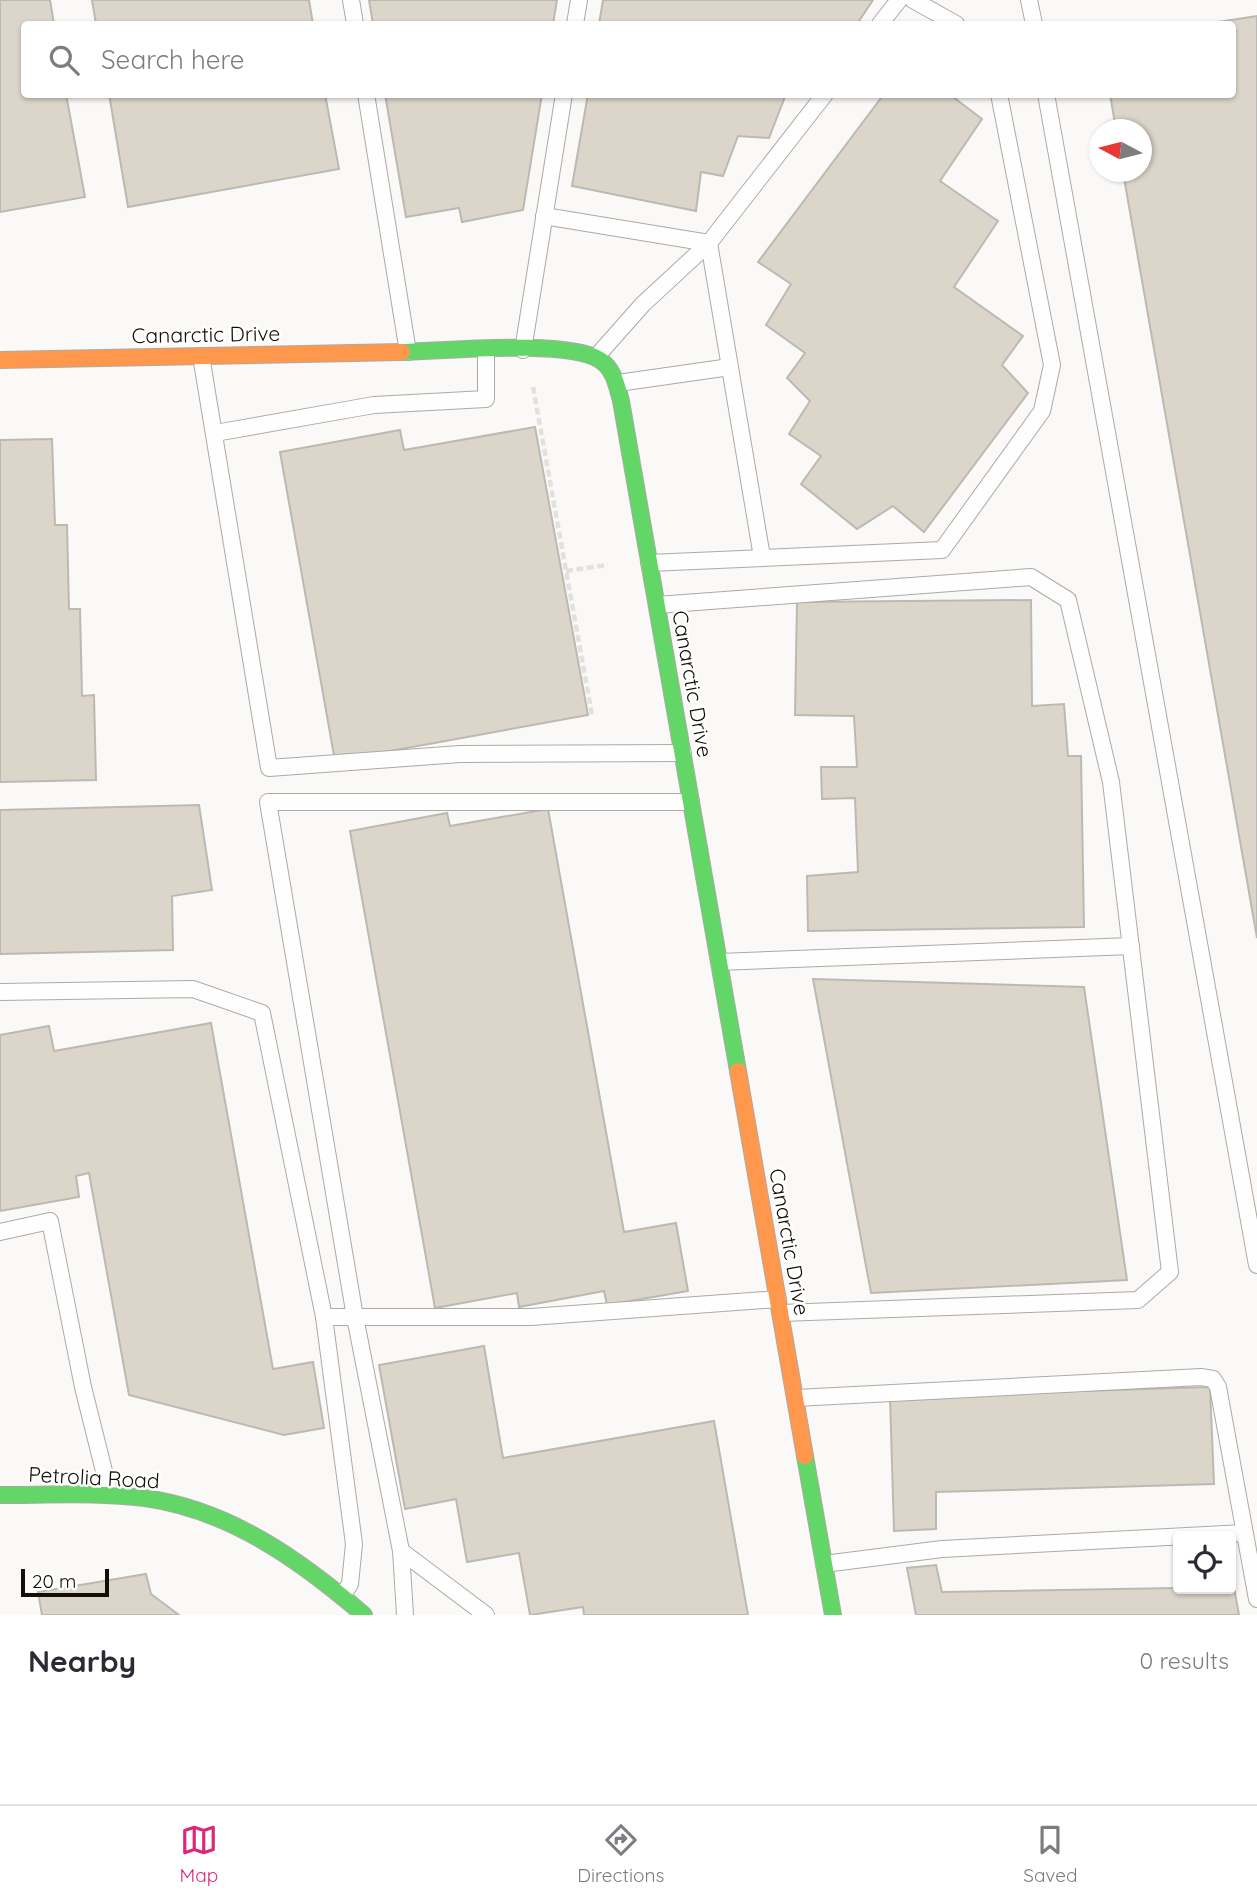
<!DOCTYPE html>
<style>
body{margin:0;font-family:Quicksand,sans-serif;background:#f7f7f7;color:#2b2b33}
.controls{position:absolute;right:21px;bottom:21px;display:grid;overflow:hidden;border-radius:7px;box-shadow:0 2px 5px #0004}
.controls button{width:63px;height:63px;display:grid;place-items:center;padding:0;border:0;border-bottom:2px solid #e1e1e2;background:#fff;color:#2b2b33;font:35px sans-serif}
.compass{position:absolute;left:1089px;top:119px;width:63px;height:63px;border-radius:50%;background:#fff;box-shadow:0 2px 5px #0004;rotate:277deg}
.scale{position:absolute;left:21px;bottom:18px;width:88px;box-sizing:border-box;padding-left:7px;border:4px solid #130f06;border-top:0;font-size:19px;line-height:24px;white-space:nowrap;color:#130f06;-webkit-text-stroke:5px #fff;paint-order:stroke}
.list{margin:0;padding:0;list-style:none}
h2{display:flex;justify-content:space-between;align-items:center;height:91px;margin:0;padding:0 28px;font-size:30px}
h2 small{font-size:23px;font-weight:400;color:#7c7c81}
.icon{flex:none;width:38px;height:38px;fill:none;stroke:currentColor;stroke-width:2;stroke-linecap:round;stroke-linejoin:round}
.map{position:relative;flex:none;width:1257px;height:1615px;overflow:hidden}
.search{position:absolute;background:#fff;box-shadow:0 2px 5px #0004;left:21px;right:21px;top:21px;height:77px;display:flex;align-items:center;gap:18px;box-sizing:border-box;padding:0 24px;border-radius:7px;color:#7c7c81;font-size:26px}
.sheet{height:189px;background:#fff}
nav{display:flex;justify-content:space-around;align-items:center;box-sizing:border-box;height:98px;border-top:2px solid #e1e1e2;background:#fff;font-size:19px;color:#7c7c81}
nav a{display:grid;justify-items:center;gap:4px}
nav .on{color:#db2777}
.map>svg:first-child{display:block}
.building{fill:#dcd6ca;stroke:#bcb9b3;stroke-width:2}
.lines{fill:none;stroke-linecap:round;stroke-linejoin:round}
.lane-casing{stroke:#adaaa4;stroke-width:18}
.fast-casing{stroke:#adaaa4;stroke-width:18}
.slow-casing{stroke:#adaaa4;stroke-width:18}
.path{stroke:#e2e1e0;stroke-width:4.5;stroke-dasharray:7 3.5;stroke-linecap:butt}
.lane{stroke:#fefefe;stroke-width:16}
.fast{stroke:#63d668;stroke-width:16}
.slow{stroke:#ff974d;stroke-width:16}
.labels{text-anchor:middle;stroke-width:5;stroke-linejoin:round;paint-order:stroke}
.street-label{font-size:21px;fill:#130f06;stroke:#fff}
</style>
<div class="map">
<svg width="1257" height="1615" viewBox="0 0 1257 1615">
<rect width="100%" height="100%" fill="#fbf9f7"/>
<g class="building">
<polygon points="0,0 50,0 54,24 24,24 24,94 66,94 85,197 0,212"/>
<polygon points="92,0 309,0 313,24 96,24"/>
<polygon points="369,0 557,0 553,24 373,24"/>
<polygon points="603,0 873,0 857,24 599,24"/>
<polygon points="1257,16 1257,938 1123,172 1142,172 1142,130 1116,130 1110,94 1232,94 1232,24 1205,24"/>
<polygon points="109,94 325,94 339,169 128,207"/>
<polygon points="385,94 542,94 523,210 462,222 459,208 406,217"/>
<polygon points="588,94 786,94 769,138 738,136 723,176 701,172 696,211 572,186"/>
<polygon points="884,94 949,94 982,119 940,181 998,221 954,287 1023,336 1002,365 1028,393 924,532 893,506 857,529 801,484 821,456 789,434 810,401 787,378 805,353 766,325 791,284 758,262"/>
<polygon points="535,427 588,715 335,761 280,452 400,430 404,450"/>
<polygon points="52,439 55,525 67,525 69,609 80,609 82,696 94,695 96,780 0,782 0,440"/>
<polygon points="1031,600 1032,706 1064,704 1068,756 1081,756 1084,927 808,931 807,876 858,872 855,798 822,799 821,767 857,767 854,716 795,715 797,602"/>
<polygon points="199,805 212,890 172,896 173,950 0,954 0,810"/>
<polygon points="548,809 624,1232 676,1223 688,1291 607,1305 604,1291 519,1307 517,1293 435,1308 350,831 447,813 450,826"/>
<polygon points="813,979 1084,987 1127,1280 871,1293"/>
<polygon points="211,1023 273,1369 313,1362 324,1428 284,1435 129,1395 89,1173 76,1176 79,1197 0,1211 0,1035 49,1026 54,1051"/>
<polygon points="484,1346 503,1458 714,1421 748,1615 584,1615 583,1607 530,1615 519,1553 467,1562 456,1499 405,1509 379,1365"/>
<polygon points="1210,1387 1214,1484 936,1492 936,1529 894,1531 890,1397"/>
<polygon points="936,1565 942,1592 1234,1587 1239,1615 916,1615 907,1568"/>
<polygon points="146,1574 151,1594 179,1615 42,1615 38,1592"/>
</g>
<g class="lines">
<g class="lane-casing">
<g id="lane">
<polyline points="351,0 355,24"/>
<polyline points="913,0 956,24"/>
<polyline points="1029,0 1034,24"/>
<polyline points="575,24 579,0"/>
<polyline points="880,24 899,0"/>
<polyline points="366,94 408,352"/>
<polyline points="1046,94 1257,1265"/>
<polyline points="544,216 709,243 762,557"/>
<polyline points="523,350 564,94"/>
<polyline points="201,356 269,768 460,754 683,753"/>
<polyline points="597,356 643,304 709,243 825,94"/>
<polyline points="618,383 730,367"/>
<polyline points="215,433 374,405 486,399 486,350"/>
<polyline points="649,563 942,550 1042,411 1052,365 999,94"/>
<polyline points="657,605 1031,577 1068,600 1111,782 1170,1272 1138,1300 781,1313"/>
<polyline points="691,802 268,802 355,1317 531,1317 778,1299"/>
<polyline points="719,962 1131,946"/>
<polyline points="0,992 193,989 262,1013 324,1317 354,1544 350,1584 342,1596"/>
<polyline points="0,1232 50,1221 83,1387 110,1495"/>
<polyline points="324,1317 355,1317 401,1551 486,1615"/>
<polyline points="796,1398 1201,1377 1213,1379 1218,1387 1257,1599"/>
<polyline points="401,1551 405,1615"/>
<polyline points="824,1564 942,1549 1244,1533"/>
</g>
</g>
<g class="fast-casing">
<g id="fast">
<path d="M402,352C444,351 568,339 600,360C614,369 617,386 621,401L738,1071"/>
<polyline points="805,1456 833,1615"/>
<path d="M0,1495C48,1495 97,1492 145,1498C230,1510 300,1560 364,1615"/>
</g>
</g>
<g class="slow-casing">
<g id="slow">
<polyline points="0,360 402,352"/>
<polyline points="738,1071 805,1456"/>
</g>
</g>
<g class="path">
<polyline points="533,387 592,715"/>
<polyline points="566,571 608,565"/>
</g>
<use href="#lane" class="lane"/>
<use href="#fast" class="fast"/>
<use href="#slow" class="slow"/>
</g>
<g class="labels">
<g class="street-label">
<text transform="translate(206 335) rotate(-1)" y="7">Canarctic Drive</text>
<text transform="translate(692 684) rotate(80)" y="7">Canarctic Drive</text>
<text transform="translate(789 1242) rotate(80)" y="7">Canarctic Drive</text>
<text transform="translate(94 1478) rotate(3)" y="7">Petrolia Road</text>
</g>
</g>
</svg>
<div class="controls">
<button><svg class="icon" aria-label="locate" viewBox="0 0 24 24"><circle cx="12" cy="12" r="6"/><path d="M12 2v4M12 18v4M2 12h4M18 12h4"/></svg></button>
</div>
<svg class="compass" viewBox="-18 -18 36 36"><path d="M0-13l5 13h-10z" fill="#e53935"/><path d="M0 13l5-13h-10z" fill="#7c7c81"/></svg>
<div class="scale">20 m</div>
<div class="search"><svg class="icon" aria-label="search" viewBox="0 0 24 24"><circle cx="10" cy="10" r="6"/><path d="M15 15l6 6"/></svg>Search here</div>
</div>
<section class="sheet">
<h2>Nearby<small>0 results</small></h2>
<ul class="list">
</ul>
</section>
<nav>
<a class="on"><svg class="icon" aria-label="map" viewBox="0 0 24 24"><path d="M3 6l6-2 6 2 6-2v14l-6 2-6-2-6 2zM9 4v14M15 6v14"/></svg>Map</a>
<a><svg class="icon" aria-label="directions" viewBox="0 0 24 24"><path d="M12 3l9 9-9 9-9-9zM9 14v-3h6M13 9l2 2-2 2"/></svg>Directions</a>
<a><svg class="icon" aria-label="saved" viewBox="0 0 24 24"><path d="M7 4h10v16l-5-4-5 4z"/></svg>Saved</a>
</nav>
